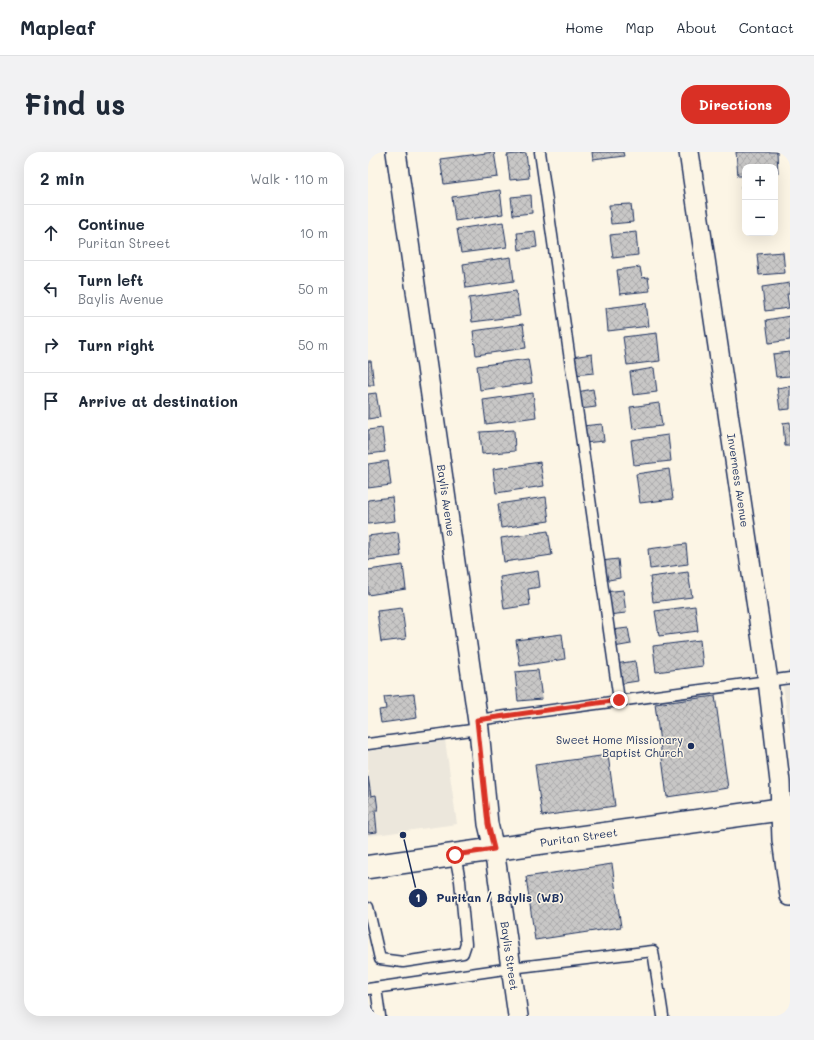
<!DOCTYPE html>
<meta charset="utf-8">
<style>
body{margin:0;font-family:Mali,sans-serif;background:#f2f2f3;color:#1f2937}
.controls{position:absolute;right:12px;top:12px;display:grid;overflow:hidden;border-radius:8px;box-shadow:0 4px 16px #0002}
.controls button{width:36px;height:36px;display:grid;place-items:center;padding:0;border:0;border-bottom:1px solid #e0e1e3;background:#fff;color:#1f2937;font:20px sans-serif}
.stop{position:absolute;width:12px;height:12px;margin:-9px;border:3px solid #d93025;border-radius:50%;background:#fff}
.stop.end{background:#d93025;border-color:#fff;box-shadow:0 1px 4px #0008}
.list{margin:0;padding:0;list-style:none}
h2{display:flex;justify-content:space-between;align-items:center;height:52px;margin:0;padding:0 16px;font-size:17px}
h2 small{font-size:13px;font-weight:400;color:#747a83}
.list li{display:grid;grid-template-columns:26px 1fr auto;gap:12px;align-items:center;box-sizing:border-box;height:56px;padding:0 16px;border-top:1px solid #e0e1e3}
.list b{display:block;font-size:15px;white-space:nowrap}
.list p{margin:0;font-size:13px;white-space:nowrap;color:#747a83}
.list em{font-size:13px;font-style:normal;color:#747a83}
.icon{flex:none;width:22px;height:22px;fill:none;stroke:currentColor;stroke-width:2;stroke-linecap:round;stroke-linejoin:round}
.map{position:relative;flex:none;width:422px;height:864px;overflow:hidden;border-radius:16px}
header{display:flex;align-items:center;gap:24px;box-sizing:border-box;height:56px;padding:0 20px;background:#fff;border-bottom:1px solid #e0e1e3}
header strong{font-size:19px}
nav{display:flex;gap:22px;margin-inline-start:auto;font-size:14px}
.intro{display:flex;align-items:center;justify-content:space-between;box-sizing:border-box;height:96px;padding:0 24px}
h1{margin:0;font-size:28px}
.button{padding:10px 18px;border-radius:16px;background:#d93025;color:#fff;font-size:14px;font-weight:700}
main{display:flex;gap:24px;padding:0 24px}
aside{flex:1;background:#fff;border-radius:16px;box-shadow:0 4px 16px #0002}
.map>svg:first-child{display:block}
.built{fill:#ece7dc}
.building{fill:url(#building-cross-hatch);stroke:#1b2f5e}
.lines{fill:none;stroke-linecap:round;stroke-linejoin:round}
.lane-casing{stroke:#1b2f5e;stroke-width:13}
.street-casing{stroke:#1b2f5e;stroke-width:22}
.secondary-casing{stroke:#1b2f5e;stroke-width:25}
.lane{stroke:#fcf5e5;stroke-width:10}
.street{stroke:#fcf5e5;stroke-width:19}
.secondary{stroke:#fcf5e5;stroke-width:22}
.route{stroke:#d93025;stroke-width:5}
.poi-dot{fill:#1b2f5e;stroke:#fcf5e5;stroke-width:1.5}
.labels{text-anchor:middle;stroke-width:3;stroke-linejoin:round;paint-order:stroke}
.street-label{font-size:11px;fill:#1b2f5e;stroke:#fcf5e5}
.poi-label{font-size:11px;fill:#1b2f5e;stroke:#fcf5e5;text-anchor:end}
.leader{fill:none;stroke:#1b2f5e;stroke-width:1.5}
.callout-dot{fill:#1b2f5e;stroke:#fcf5e5;stroke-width:1.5}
.mark-label{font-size:12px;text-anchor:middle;font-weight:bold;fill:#fff}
.callout-label{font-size:12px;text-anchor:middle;font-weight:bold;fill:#1b2f5e;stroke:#fcf5e5;stroke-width:3;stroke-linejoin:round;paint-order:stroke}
</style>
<header>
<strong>Mapleaf</strong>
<nav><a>Home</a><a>Map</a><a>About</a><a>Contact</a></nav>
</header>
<div class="intro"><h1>Find us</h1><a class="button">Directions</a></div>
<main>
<aside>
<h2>2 min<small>Walk · 110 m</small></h2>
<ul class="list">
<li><svg class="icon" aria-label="ahead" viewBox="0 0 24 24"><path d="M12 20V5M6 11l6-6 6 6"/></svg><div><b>Continue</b><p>Puritan Street</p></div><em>10 m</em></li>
<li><svg class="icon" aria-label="left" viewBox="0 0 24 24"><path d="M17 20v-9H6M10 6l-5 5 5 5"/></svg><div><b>Turn left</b><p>Baylis Avenue</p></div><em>50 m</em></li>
<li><svg class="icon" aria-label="right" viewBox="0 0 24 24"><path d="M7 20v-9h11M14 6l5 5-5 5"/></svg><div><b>Turn right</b></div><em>50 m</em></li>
<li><svg class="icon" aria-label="arrive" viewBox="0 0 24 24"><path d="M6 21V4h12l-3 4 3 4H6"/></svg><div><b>Arrive at destination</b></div></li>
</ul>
</aside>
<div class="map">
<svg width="422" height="864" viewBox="0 0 422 864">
<defs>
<pattern id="building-cross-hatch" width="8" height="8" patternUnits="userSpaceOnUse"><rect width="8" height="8" fill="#c8c7c6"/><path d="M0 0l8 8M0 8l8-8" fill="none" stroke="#ababac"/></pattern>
</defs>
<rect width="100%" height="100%" fill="#fcf5e5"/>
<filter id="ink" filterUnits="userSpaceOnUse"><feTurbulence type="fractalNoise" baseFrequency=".025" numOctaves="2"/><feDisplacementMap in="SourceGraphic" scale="8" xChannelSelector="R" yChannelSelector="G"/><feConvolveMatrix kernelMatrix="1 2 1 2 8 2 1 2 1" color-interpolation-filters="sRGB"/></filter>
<g filter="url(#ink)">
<g class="built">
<polygon points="422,533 422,580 415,534"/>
<polygon points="77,588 89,672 0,684 0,599"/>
</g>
<g class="building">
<polygon points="126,0 130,25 76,32 72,7"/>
<polygon points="224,0 255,0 256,4 225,8"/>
<polygon points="368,0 409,0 410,21 407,21 407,15 377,15 377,24 370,24"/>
<polygon points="158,1 161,26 142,28 139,3"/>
<polygon points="373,34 377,34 377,57 376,57"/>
<polygon points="132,38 135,62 87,69 84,45"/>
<polygon points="163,43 164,61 145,63 143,45"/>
<polygon points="263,52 265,70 243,72 241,53"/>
<polygon points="135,70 139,95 93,101 89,77"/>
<polygon points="167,79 169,95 151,98 149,81"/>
<polygon points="268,80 270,103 245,106 242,83"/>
<polygon points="415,100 417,121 391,123 389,102"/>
<polygon points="143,105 146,129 98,136 95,112"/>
<polygon points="272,115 274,126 280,125 282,139 252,142 249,118"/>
<polygon points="422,131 422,142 419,142 421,156 397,159 394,135"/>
<polygon points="148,139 152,164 104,170 101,146"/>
<polygon points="278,151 281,174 240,179 238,156"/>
<polygon points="422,164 422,188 401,191 398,168"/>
<polygon points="155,172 158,196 108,203 105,179"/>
<polygon points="289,181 292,209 259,213 255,185"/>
<polygon points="422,200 422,224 408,225 405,202"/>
<polygon points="224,202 226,221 206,223 204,205"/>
<polygon points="160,207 164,231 112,238 109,214"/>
<polygon points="0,209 3,209 6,233 0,233"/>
<polygon points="286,216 289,240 265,243 262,220"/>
<polygon points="422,234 422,257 412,258 409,236"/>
<polygon points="225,237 228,255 212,257 209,240"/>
<polygon points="8,241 12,265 0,267 0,242"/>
<polygon points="165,241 168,265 118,272 115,248"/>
<polygon points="291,251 294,274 265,277 262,255"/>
<polygon points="422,270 422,294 417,294 415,271"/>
<polygon points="234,272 236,289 216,291 214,274"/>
<polygon points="14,276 17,300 0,302 0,278"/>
<polygon points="146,278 147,299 114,302 112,280"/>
<polygon points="300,283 303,309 266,313 263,288"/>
<polygon points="20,309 23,333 0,336 0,312"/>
<polygon points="172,310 176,334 128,341 125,317"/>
<polygon points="301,317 305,347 272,351 268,322"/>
<polygon points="24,345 27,369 0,372 0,348"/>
<polygon points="178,345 181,369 133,376 130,352"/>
<polygon points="180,379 184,403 136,410 133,386"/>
<polygon points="30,380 33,404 0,408 0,384"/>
<polygon points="318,392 320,412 282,417 280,397"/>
<polygon points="250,407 252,426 235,429 233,409"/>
<polygon points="35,413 38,437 0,443 0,418"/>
<polygon points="170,419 172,435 160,437 162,453 136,457 132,425"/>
<polygon points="320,420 324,445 285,450 282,425"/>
<polygon points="255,438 258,461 240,463 236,440"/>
<polygon points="327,454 330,479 291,484 287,459"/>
<polygon points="34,456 38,487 13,490 9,459"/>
<polygon points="260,476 263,492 246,495 244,478"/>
<polygon points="194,482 197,507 152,514 148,488"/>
<polygon points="332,488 335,514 288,520 285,494"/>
<polygon points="267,509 270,529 250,532 247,512"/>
<polygon points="170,518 174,547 150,549 147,520"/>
<polygon points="46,542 49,566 13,571 11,558 18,557 16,545"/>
<polygon points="347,544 360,636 299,645 287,552"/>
<polygon points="240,603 247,654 174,664 167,613"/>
<polygon points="0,624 3,644 8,643 10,658 7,658 9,680 0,681"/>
<polygon points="244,712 253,775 167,788 158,725"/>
</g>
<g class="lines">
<g class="lane-casing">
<g id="lane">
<polyline points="172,0 251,548"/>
<polyline points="109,568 422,526"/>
<polyline points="0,592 111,577"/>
<polyline points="0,755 12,807 35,810 95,801 98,792 92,729 87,703"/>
<polyline points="8,836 12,864"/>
<polyline points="0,837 143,816 285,799 295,864"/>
</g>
</g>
<g class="street-casing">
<g id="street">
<path id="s1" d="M28,0L111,577L120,672L126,697L150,864"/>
<path id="s2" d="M321,0L400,529L412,630L414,688L422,744"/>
</g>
</g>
<g class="secondary-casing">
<g id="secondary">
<path id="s3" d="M0,715L422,656"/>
</g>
</g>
<use href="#lane" class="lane"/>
<use href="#street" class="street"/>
<use href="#secondary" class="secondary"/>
</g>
</g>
<g class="lines" filter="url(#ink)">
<polyline class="route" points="87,703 126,697 120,672 109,568 251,548"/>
</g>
<circle class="poi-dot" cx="323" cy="594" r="4"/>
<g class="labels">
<g class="street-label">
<text dy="4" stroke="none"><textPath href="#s2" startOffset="332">Inverness Avenue</textPath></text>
<text dy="4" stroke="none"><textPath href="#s1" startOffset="352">Baylis Avenue</textPath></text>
<text dy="4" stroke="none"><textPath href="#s3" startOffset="213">Puritan Street</textPath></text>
<text dy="4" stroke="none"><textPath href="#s1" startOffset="812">Baylis Street</textPath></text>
</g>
<g class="poi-label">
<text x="315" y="592">Sweet Home Missionary<tspan x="315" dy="13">Baptist Church</tspan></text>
</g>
</g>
<path class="leader" d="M35 683L50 746"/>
<g class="callout-dot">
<circle cx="35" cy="683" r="4"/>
<circle cx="50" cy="746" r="10"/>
</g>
<g class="mark-label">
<text x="50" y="750">1</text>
</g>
<g class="callout-label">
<text x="132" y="750">Puritan / Baylis (WB)</text>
</g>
</svg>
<div class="controls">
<button>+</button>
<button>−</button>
</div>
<div class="stop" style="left:87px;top:703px"></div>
<div class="stop end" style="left:251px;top:548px"></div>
</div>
</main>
